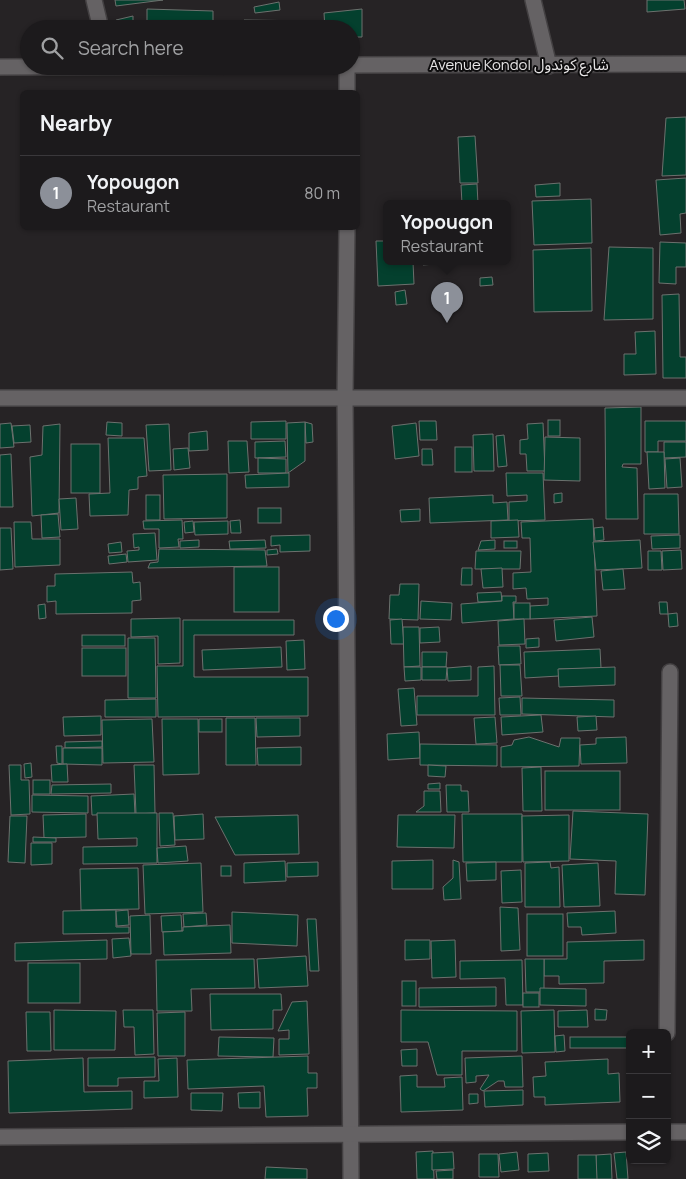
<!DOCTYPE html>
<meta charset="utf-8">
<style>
body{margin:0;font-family:Manrope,"Noto Sans Arabic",sans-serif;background:#292729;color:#f1f3f6}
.controls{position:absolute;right:15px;bottom:15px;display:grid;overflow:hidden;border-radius:8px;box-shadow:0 1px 4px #0004}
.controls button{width:45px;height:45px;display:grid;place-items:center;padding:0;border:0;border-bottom:1px solid #3a383b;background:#1c1a1c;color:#f1f3f6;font:25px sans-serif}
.you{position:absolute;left:335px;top:618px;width:18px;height:18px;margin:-12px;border:4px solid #fff;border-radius:50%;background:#1a73e8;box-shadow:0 0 0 8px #1a73e833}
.badge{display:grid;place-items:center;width:32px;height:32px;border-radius:50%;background:#8c9099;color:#fff;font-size:16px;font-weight:700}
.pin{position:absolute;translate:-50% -41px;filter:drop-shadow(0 1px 2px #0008)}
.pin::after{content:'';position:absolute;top:26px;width:18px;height:15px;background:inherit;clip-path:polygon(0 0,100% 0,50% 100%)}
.popup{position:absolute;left:383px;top:200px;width:128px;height:65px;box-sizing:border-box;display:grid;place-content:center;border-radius:8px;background:#1c1a1c;filter:drop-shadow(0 1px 4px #0005);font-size:16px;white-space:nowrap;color:#a0a1a3}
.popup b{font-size:19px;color:#f1f3f6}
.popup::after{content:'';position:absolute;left:50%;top:100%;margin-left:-10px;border:10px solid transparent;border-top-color:#1c1a1c}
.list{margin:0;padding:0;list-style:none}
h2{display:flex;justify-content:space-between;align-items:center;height:65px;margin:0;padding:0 20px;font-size:21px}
h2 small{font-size:16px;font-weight:400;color:#a0a1a3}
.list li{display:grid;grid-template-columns:32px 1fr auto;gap:15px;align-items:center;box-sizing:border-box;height:75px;padding:0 20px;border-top:1px solid #3a383b}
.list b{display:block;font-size:19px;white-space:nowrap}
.list p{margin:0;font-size:16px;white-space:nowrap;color:#a0a1a3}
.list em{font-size:16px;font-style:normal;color:#a0a1a3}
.icon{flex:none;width:28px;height:28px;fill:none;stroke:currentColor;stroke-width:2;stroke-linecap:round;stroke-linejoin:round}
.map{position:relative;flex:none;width:686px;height:1179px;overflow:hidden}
.search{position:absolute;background:#1c1a1c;box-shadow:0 1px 4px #0004;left:20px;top:20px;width:340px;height:55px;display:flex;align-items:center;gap:12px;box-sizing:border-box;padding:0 18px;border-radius:28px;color:#a0a1a3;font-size:19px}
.panel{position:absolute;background:#1c1a1c;box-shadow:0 1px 4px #0004;left:20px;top:90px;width:340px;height:140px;border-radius:8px}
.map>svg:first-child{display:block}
.building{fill:#04402e;stroke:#6c716e}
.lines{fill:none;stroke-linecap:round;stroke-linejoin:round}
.street-casing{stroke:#434042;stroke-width:18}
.secondary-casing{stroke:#434042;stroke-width:18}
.street{stroke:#656264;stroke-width:15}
.secondary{stroke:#656264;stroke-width:15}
.labels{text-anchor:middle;stroke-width:4;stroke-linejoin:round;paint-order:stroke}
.street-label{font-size:15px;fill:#e7e5e6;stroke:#0e0d0e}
</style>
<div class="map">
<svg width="686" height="1179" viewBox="0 0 686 1179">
<rect width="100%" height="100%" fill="#262325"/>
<g class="building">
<polygon points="115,0 163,0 116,6"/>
<polygon points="647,0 684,0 685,9 647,12"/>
<polygon points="279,2 280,10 255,13 254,7"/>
<polygon points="147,9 213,11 213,28 147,25"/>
<polygon points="362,9 362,37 351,37 351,29 325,29 324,13"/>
<polygon points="133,16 133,29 117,29 116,20"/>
<polygon points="244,20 313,21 313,29 245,29"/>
<polygon points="686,117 686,175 662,176 666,118"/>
<polygon points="475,136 478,183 460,183 458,137"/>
<polygon points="686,178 686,213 680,214 681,233 660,235 656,180"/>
<polygon points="560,183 560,196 536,197 535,185"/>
<polygon points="477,184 478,204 462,204 461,185"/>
<polygon points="591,199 592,243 534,245 532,201"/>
<polygon points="376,241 387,241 387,262 413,262 414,284 378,286"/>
<polygon points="660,242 686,243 686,267 676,267 676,284 659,283"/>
<polygon points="609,247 653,248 653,319 604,320"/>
<polygon points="591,248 592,311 534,312 533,250"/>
<polygon points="423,262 459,262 423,265"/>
<polygon points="492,277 493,285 480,286 480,278"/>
<polygon points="405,290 407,304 396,305 395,292"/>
<polygon points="679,294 680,357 686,357 686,378 663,378 662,295"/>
<polygon points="655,331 656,374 624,375 624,354 636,354 635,332"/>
<polygon points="641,407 641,464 623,464 622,467 637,468 638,519 606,519 605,408"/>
<rect x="548" y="420" width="12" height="16"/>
<polygon points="286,421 286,439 251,439 251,422"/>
<polygon points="419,421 436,421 437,440 420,440"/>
<polygon points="645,421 686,421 686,441 658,441 658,452 645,452"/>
<polygon points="107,422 122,423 122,436 106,435"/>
<polygon points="305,422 312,424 313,442 306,443"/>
<polygon points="305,422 305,461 288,473 287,423"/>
<polygon points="11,423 14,447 0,448 0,424"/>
<polygon points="416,423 419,456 395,459 392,426"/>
<polygon points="543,423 545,471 527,471 526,454 520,454 520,440 528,439 527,424"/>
<polygon points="60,424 59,513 32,516 30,457 42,455 43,426"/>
<polygon points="169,424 171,470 149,471 146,425"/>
<polygon points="30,425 31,442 14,443 12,426"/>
<polygon points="207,431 208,450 189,451 189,433"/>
<polygon points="493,434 494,471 474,471 473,435"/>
<polygon points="504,435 507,466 498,467 496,436"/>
<polygon points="545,437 580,438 580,481 544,480"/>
<polygon points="108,438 144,438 147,476 138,477 138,489 129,490 128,515 90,516 89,494 110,493"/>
<polygon points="228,441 247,441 249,472 229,473"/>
<polygon points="285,441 286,457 255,458 255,442"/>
<polygon points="664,442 686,442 686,457 664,458"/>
<rect x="71" y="444" width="29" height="49"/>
<rect x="455" y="447" width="17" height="25"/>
<polygon points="188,448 190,468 174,470 173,449"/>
<polygon points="422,449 432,449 433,465 422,465"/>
<polygon points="647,452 664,452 665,488 649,489"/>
<polygon points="11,454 13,507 0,507 0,455"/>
<polygon points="258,458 286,459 286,473 258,473"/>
<polygon points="680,458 682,487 667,488 665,459"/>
<polygon points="289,473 289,487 246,488 245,475"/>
<polygon points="506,473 543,473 545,520 509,521 509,502 527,501 527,495 507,496"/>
<polygon points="227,474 227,518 164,519 163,475"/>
<polygon points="562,493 562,502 554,503 554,494"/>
<polygon points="644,494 678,494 679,534 644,534"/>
<rect x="146" y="495" width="14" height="25"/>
<polygon points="493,495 493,503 507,502 508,520 430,523 429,498"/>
<polygon points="76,498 78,529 61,530 59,499"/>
<rect x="258" y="508" width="23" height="15"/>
<polygon points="420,509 420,521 401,522 400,510"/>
<polygon points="58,514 60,537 42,538 41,515"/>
<polygon points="593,519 597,616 530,619 530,606 548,605 548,598 527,599 526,588 513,589 513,573 531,572 530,538 522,538 521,522"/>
<polygon points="182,520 183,539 178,539 179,547 159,548 159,529 144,529 143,521"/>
<polygon points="240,520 241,533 231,533 230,521"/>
<polygon points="518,520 519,537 491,538 491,521"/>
<polygon points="193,521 194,532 185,533 184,522"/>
<polygon points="228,521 228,534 195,535 194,522"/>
<polygon points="14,522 31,522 32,539 60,539 60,565 15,567"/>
<polygon points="603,527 604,540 595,541 594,528"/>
<polygon points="0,528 11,528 13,569 0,570"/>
<polygon points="155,533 157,560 128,562 127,551 139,550 139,547 134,548 133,534"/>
<polygon points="310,535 310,551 280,552 280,545 271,546 271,536"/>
<polygon points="680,535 680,548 652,549 651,536"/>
<polygon points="199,540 199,547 180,548 180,541"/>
<polygon points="265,540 266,548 230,549 229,541"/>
<polygon points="495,540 495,549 478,550 481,541"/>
<polygon points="640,540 642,568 596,570 593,542"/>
<rect x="504" y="541" width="13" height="7"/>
<polygon points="121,542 122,552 109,553 108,544"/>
<polygon points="159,549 265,550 267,566 148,568 150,563 158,562"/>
<polygon points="277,549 278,554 267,555 267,550"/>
<polygon points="681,550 682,569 663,570 662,551"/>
<polygon points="476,551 521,551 520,569 475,569"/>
<polygon points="648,551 661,551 662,570 648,570"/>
<polygon points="126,554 127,562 109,564 108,556"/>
<rect x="234" y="567" width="45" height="45"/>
<polygon points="462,568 472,568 472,585 461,585"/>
<polygon points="502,568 503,587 483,588 481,569"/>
<polygon points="623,569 625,589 603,590 601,571"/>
<polygon points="132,572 133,583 140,582 141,600 132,601 132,613 56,614 56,601 47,602 47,586 55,586 55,574"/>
<polygon points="400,584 419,584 418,620 389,619 390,595 399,595"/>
<polygon points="501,592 502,601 478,602 477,593"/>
<polygon points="502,596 516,596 516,602 513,602 514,619 462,623 461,604 502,601"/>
<polygon points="421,601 452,603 451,620 420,619"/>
<polygon points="659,602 667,602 668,614 660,614"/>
<rect x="514" y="603" width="16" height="16"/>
<polygon points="45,604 46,618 39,619 38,605"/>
<polygon points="677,613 678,626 669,627 668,614"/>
<polygon points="592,617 594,637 556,641 554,620"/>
<polygon points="180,618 180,663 158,664 158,636 131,637 131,619"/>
<polygon points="402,619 404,644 391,644 390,620"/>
<polygon points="524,619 525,644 499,645 498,621"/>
<polygon points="183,620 294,620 294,635 194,635 194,677 308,677 308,716 158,717 157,666 183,666"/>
<polygon points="403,627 419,627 420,666 404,667"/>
<polygon points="439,627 440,642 420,643 420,628"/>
<rect x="82" y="635" width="43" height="11"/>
<polygon points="128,638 155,638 156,698 128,698"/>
<polygon points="539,638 539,647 526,648 526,639"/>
<polygon points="304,640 305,669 287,670 286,641"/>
<polygon points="498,646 520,646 521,664 499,665"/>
<polygon points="281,647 282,667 203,670 202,650"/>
<rect x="82" y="648" width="44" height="28"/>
<polygon points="600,649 601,668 559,669 559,676 525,678 524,652"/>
<polygon points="422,652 447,652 446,667 422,667"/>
<polygon points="500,665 520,665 522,696 501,696"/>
<polygon points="471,666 471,680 448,681 447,668"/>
<polygon points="494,666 495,715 417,715 417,696 478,696 478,667"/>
<polygon points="404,667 421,667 421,680 405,681"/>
<polygon points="422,667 447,667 446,680 422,680"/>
<polygon points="615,667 615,685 559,687 558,669"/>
<polygon points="414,688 417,725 401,726 398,689"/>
<polygon points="520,697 521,715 500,715 499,698"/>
<polygon points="522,698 614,700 614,717 522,714"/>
<polygon points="156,699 156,717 105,717 105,700"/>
<polygon points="541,715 543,732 502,735 501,717"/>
<polygon points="101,716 101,735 64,736 63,717"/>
<polygon points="596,716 597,730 578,731 577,717"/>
<polygon points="495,717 497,743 476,744 474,718"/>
<polygon points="226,718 255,718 256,765 226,765"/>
<polygon points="256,718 300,718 300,736 257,737"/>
<polygon points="152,719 154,762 103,763 102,720"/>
<polygon points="162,719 198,719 199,774 163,775"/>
<rect x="199" y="719" width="23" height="13"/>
<polygon points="419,732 420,758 388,760 387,734"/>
<polygon points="529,737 559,747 561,738 580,738 579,766 501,767 501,747 512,745 514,740"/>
<polygon points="626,737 627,763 581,764 580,745 596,744 596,738"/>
<polygon points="102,741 102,747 65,748 65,742"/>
<polygon points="420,744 497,745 497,766 420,765"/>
<polygon points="56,746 62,746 62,764 57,763"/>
<polygon points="301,747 301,765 258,765 257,748"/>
<polygon points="63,748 102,748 102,765 63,764"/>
<polygon points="31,763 32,777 25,778 24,764"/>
<polygon points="67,764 68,782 52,782 51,765"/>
<polygon points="9,765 21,765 21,780 29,780 30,814 11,815"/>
<polygon points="134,765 154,765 155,813 136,814"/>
<polygon points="428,765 446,766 445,777 428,776"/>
<polygon points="541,767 542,811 523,811 522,768"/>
<rect x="545" y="771" width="75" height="39"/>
<rect x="33" y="780" width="17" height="14"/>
<polygon points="440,783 440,789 428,789 428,784"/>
<polygon points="111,784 111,793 51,794 52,785"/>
<polygon points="446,785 461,785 461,791 468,791 469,812 447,812"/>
<polygon points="424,791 440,791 441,812 416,812 424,806"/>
<polygon points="134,794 135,814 92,815 91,796"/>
<polygon points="32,795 88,796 88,813 32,812"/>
<polygon points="573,811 648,814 645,895 615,894 616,861 570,859"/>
<polygon points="97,813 157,813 157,863 83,864 83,847 137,846 137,838 98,839"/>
<polygon points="159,813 173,813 175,845 160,846"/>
<polygon points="86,814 86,837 44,838 43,815"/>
<polygon points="203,814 204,839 175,840 174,816"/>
<polygon points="462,814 522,814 522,862 463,862"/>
<polygon points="298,815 299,854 235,855 215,817"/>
<polygon points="398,815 455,815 454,848 397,847"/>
<polygon points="569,815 569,861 523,862 522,816"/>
<polygon points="10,816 27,816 25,863 8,862"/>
<polygon points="33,837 56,838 56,842 33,842"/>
<polygon points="31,843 52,843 52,864 31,865"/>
<polygon points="186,846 188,861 158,863 157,848"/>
<polygon points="433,860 433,889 392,889 392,861"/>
<polygon points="453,860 459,862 461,899 444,900 443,887 453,878"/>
<polygon points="285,861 286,881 244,883 244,863"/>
<polygon points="318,862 318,876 287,877 287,863"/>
<polygon points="496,862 496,880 467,881 466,863"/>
<polygon points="550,862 551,868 559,867 560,907 525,907 525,863"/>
<polygon points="201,863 203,912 145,914 143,865"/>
<polygon points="598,863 600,906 564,907 562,865"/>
<rect x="221" y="866" width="10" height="10"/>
<polygon points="138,868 139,909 81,910 80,869"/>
<polygon points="521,870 522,902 502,903 501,871"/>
<polygon points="500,907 518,908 520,950 501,951"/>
<polygon points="116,910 116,927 129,927 129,933 63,934 63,911"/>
<polygon points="128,910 129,925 117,926 116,911"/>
<polygon points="615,911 616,933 582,935 581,927 568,927 567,913"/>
<polygon points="232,912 298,915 297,946 232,943"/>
<polygon points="206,913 207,925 184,927 183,914"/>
<rect x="527" y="914" width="36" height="42"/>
<polygon points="150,915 151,954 131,954 130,916"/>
<polygon points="181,915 182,931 162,932 161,916"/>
<polygon points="307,919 316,919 319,971 310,971"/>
<polygon points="230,925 231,953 164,955 163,932 183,931 183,927"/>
<polygon points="129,938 131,956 113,958 112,939"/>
<polygon points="107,940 107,959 15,961 15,943"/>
<polygon points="405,940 430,940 430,959 405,960"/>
<polygon points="455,940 456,977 432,978 431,941"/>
<polygon points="644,940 644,960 604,961 604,983 559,984 559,976 544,976 544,959 567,959 567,942"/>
<polygon points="306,956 308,986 259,988 257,959"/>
<polygon points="254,959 255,988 191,989 192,1011 157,1011 156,960"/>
<polygon points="525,959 544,959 544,992 526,992"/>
<polygon points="522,960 523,1005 506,1005 505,978 460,979 460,961"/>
<rect x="28" y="963" width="52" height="40"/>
<rect x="402" y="981" width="14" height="25"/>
<polygon points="496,987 496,1006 419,1007 419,988"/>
<polygon points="540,988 586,989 586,1006 540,1005"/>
<rect x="523" y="993" width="16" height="14"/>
<polygon points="210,994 281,994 282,1010 273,1010 273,1029 211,1030"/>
<polygon points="307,1001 309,1054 279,1055 279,1039 289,1039 289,1030 278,1031 292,1002"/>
<polygon points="595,1009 607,1010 606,1020 595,1020"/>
<polygon points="54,1010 116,1011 115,1050 54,1050"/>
<polygon points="123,1010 153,1010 154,1054 135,1055 134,1027 124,1027"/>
<polygon points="401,1010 517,1011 517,1051 462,1051 462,1075 437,1075 428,1042 401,1042"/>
<polygon points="554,1010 555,1052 522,1053 521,1011"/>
<polygon points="587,1010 588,1027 558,1027 558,1011"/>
<polygon points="26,1012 50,1012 51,1051 27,1051"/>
<polygon points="185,1012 185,1056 158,1056 157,1013"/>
<polygon points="564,1035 565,1051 556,1052 555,1036"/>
<polygon points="219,1037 274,1038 273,1057 218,1056"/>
<rect x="570" y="1037" width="60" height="11"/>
<polygon points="417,1049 417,1066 402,1066 401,1050"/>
<polygon points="308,1056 308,1073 317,1073 317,1088 307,1088 308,1116 266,1117 264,1086 188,1089 187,1060"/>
<polygon points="522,1056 523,1087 505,1087 504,1081 498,1081 483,1091 480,1089 489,1075 476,1076 476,1082 466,1083 465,1058"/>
<polygon points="155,1057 155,1077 118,1078 118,1086 88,1086 88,1058"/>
<polygon points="83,1058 84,1092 132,1091 132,1109 9,1113 8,1061"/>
<polygon points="177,1058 178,1097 144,1098 144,1081 159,1081 158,1059"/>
<polygon points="608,1059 608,1074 619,1073 620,1102 545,1105 545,1097 534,1097 533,1077 546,1076 545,1062"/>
<polygon points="417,1075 417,1087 445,1087 444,1078 462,1077 463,1110 401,1112 400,1076"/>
<polygon points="523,1090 523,1105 485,1107 484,1091"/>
<polygon points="260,1092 260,1108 239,1108 238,1093"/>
<polygon points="191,1093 223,1093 222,1111 191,1110"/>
<polygon points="469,1094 478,1094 478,1103 469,1104"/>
<polygon points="433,1151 434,1179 417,1179 416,1152"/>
<polygon points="453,1152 454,1169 432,1170 432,1153"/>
<polygon points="517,1152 519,1170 501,1172 499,1154"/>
<polygon points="626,1152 628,1179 617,1179 614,1153"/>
<polygon points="548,1153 549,1171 528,1172 528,1154"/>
<polygon points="479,1154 498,1154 499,1177 479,1177"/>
<polygon points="611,1154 612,1179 596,1179 596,1155"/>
<polygon points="578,1155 596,1155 597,1179 578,1179"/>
<polygon points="266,1167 307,1169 307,1179 265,1179"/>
<polygon points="453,1170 453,1179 437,1179 436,1171"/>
</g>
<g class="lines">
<g class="street-casing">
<g id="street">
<polyline points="94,0 101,29"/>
<polyline points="533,0 549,66"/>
<polyline points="347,92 347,66"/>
<polyline points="347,228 345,397 351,1179"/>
<polyline points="0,398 686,398"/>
<polyline points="667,1033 670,672"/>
<polyline points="667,1132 686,1132"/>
<polyline points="0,1137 630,1132"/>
</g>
</g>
<g class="secondary-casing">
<g id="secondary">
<polyline points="351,65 686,64"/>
<polyline points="0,67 225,66"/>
</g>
</g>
<use href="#street" class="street"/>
<use href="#secondary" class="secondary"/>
</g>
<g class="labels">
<g class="street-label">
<text x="519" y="70">Avenue Kondol شارع كوندول</text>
</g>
</g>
</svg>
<div class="controls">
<button>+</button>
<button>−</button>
<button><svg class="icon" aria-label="layers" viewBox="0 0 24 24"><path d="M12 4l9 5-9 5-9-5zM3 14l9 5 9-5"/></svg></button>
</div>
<div class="you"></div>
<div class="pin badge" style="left:447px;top:323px">1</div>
<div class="popup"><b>Yopougon</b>Restaurant</div>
<div class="search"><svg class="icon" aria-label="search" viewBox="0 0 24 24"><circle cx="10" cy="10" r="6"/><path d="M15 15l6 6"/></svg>Search here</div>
<section class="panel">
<h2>Nearby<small></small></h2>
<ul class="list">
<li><span class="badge">1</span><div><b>Yopougon</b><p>Restaurant</p></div><em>80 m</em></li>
</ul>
</section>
</div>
